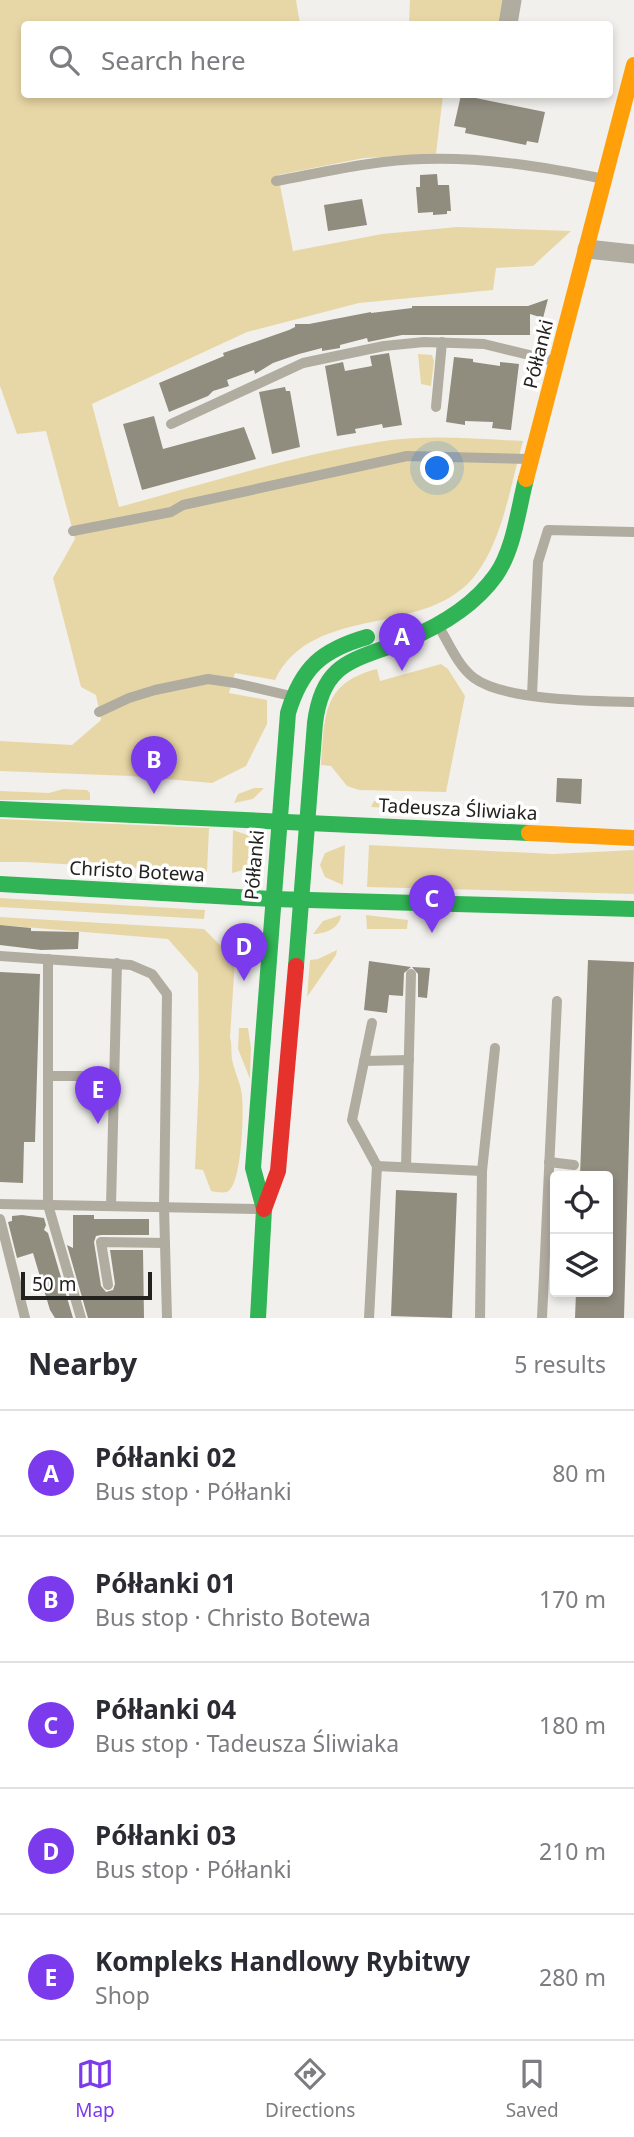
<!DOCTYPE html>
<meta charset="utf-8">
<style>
body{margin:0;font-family:"Noto Sans",sans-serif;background:#f2f2f3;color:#2b2b33}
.controls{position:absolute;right:21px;bottom:21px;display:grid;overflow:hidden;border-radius:7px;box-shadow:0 4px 10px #0003}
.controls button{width:63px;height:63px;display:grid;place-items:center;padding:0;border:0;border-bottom:2px solid #e1e1e2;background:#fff;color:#2b2b33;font:35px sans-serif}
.scale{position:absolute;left:21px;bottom:18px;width:131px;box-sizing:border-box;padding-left:7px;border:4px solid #23221f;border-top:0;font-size:19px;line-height:24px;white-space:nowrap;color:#23221f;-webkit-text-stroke:5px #fff;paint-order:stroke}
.you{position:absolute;left:438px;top:469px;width:24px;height:24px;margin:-18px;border:5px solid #fff;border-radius:50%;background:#1a73e8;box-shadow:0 0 0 10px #1a73e833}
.badge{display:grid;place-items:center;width:46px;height:46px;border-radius:50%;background:#7c3aed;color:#fff;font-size:23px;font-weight:700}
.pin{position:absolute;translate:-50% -58px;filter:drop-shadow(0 2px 4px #0008)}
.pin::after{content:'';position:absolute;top:37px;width:24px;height:21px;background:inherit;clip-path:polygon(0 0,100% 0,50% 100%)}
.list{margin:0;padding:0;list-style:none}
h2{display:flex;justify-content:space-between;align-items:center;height:91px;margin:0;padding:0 28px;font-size:30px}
h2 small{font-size:23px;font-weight:400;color:#7c7c81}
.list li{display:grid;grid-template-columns:46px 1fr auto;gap:21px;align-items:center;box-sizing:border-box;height:126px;padding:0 28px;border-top:2px solid #e1e1e2}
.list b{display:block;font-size:26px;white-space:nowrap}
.list p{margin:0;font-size:23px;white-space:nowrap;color:#7c7c81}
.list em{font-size:23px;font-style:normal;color:#7c7c81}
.icon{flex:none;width:38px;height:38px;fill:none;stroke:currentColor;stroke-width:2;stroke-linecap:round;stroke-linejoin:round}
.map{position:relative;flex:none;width:634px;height:1318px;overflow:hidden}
.search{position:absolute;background:#fff;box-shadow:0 4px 10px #0003;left:21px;right:21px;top:21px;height:77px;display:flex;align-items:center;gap:18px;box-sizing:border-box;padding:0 24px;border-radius:7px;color:#7c7c81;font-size:26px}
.sheet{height:721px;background:#fff}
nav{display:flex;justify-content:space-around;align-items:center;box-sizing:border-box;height:98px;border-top:2px solid #e1e1e2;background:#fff;font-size:19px;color:#7c7c81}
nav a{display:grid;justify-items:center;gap:4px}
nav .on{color:#7c3aed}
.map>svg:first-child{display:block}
.green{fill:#e8d7a6}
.building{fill:#908c7e}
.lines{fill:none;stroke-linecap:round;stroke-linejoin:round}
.lane{stroke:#b1aca0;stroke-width:10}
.street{stroke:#b1aca0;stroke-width:19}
.fast{stroke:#30b455;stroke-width:16}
.slow{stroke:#ff9f0a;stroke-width:16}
.jam{stroke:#e5322d;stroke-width:16}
.labels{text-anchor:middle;stroke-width:7;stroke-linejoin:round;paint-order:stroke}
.street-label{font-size:19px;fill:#23221f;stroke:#fff}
</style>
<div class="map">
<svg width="634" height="1318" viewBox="0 0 634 1318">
<rect width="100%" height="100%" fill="#f2f0ec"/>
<g class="green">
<path d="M0,0H296L300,24H24V94L443,95L436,154L364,158L278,175L293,251L382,234L457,227L571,231L533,266L496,268L493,290L359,303L247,332L92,404L119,507C204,484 291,456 378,442C426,434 475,439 523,441C511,483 503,538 477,573C428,640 313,601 275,680L235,673L229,693L267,700V724L246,766L212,783L131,776L0,771V741L72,745L101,720L96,695L81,687L53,578L75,539L46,431L17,434L0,386Z"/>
<polygon points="410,0 504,0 499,24 409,24"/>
<polygon points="418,354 432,355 434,361 431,386 421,384"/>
<path d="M441,664L448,669L465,696L446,792L359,790L347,786L331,766L321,765C325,717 321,683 377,669L380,681Z"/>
<polygon points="254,788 264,788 253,799 234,803 238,794"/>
<polygon points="63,789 87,790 90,793 90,800 0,800 0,791 49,793"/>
<polygon points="374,801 435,804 453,808 453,811 371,807"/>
<polygon points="0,819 209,828 207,872 26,862 0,862"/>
<path d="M233,830L253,837L260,849C257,865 247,870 232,873Z"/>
<polygon points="345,845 343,885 325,877 320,865 325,853"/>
<polygon points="369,845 553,854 634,850 634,894 367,887"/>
<polygon points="0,898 205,910 204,919 0,907"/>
<path d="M341,915C340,928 325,934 313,934L323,921Z"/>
<polygon points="366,915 408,920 407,929 367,929"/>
<path d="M0,917L204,929L235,960L230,1037C232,1045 231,1051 232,1059C234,1071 241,1083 242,1096C244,1111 242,1186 227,1192C223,1193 215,1192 211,1191L203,1170L195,1169L199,1078L198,973L168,939L0,925Z"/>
<polygon points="337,950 336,955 307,997 310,960 318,959"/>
<polygon points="239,1028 248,1028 251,1048 250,1079 238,1049"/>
</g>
<g class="building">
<polygon points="461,95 545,112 538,143 527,141 526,145 465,133 466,128 454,126"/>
<polygon points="437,174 438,185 449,185 451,211 447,211 447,214 433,215 433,212 418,213 416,187 420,187 420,175"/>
<polygon points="362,199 367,225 328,231 324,205"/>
<polygon points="548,299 543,318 530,314 530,335 402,335 368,342 367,338 340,345 340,348 322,351 322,348 299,354 273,363 255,374 254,370 227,380 229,386 213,391 208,396 169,412 159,383 224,356 223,353 289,330 295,327 295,324 309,324 371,312 371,313 412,308 412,306 528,306"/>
<polygon points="389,353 402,425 383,428 382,424 355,429 356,433 337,436 325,366 343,362 345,371 372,366 370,356"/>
<polygon points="454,357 473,359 473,362 500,366 500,362 519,364 511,430 492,428 493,422 465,421 465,425 446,422"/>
<polygon points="285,387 286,391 290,391 300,447 272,454 259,392"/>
<polygon points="154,416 163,449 244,427 256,459 142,490 123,424"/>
<polygon points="557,778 582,779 581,804 556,802"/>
<polygon points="0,925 31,928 31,931 79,932 78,949 41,950 0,945"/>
<polygon points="588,960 634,962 624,1318 575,1318 576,1292 608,1292 608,1176 580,1176"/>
<polygon points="369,961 411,967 404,973 403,996 389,995 387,1013 364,1010"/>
<polygon points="412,967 430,968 427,998 418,997 418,974"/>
<polygon points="0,972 40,974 35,1142 24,1142 23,1183 0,1182"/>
<polygon points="396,1190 457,1193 452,1318 391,1316"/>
<polygon points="22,1215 44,1218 46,1225 44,1230 48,1233 73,1318 55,1318 50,1310 33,1253 17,1258 8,1222 12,1221 12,1216"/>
<polygon points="73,1215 94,1215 94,1219 149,1219 149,1235 101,1235 96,1236 94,1242 101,1286 106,1292 113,1290 115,1284 110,1250 143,1250 144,1318 88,1318 67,1245 73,1248"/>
</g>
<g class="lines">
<g class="lane">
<path d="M276,181C325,172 374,160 424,159C485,157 545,167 604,179"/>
<polyline points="436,407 442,342"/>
<polyline points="171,424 303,363 384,346 424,342 484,344 554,361"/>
<polyline points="73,531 171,512 183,505 407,456 529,459"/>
<path d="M438,625C448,642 458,666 474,678C505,701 595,701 634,702"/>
<polyline points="532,695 538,562 548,530 634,532"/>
<polyline points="99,712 129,698 155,690 208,679 235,683 291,696"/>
<polyline points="0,956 131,965 152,974 167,994 164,1207 167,1318"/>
<polyline points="48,959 48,1205 81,1318"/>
<polyline points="372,1023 352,1120 377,1166"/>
<polyline points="364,1061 409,1060"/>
<polyline points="48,1076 114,1076"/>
<polyline points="549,1162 574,1165"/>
<polyline points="406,1167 411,974"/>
<polyline points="0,1204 262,1209"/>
<polyline points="111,1206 117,963"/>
<polyline points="0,1219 25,1318"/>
<polyline points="108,1285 101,1242 165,1243"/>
<polyline points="369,1318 377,1166 482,1171"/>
<polyline points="480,1318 482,1171 495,1048"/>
<polyline points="542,1318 557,1001"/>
</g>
<g class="street">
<polyline points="508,24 512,0"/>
<polyline points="587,249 634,254"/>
</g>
<g class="fast">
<polyline points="0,809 529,833"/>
<polyline points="0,884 272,899 634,909"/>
<path d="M296,966L315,723C323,659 356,661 406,640C440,626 474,606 496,575C514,549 518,510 526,479"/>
<path d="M258,1318L264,1209L253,1168L288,713C302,667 322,650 367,637"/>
</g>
<g class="slow">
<polyline points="526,479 634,65"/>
<polyline points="529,833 634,838"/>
</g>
<polyline class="jam" points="264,1209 278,1171 296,966"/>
</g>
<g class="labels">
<g class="street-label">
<text transform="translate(538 354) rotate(-76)" y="7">Półłanki</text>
<text transform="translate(458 809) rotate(3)" y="7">Tadeusza Śliwiaka</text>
<text transform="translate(254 865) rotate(-85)" y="7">Półłanki</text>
<text transform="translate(137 871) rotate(3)" y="7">Christo Botewa</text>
</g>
</g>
</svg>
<div class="controls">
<button><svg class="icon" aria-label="locate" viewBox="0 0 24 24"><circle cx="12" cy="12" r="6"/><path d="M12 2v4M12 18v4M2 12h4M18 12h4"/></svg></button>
<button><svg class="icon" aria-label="layers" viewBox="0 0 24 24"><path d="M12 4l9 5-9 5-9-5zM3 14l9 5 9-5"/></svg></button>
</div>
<div class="scale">50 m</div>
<div class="you"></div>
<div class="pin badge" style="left:402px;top:671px">A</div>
<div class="pin badge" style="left:154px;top:794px">B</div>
<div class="pin badge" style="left:432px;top:933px">C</div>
<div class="pin badge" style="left:244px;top:981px">D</div>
<div class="pin badge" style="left:98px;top:1124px">E</div>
<div class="search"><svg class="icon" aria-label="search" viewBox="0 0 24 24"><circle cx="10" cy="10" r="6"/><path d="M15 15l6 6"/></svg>Search here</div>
</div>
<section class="sheet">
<h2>Nearby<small>5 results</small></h2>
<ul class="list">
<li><span class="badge">A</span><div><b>Półłanki 02</b><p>Bus stop · Półłanki</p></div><em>80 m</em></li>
<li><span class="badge">B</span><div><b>Półłanki 01</b><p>Bus stop · Christo Botewa</p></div><em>170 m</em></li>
<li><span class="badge">C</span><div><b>Półłanki 04</b><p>Bus stop · Tadeusza Śliwiaka</p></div><em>180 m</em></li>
<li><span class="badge">D</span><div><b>Półłanki 03</b><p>Bus stop · Półłanki</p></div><em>210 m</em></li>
<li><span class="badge">E</span><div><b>Kompleks Handlowy Rybitwy</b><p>Shop</p></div><em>280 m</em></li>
</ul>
</section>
<nav>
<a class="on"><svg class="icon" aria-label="map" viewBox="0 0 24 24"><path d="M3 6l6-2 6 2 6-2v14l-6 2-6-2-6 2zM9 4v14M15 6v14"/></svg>Map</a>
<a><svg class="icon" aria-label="directions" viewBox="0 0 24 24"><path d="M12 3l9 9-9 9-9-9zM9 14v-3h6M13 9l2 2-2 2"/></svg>Directions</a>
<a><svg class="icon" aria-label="saved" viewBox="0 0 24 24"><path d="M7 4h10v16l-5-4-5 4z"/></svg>Saved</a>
</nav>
